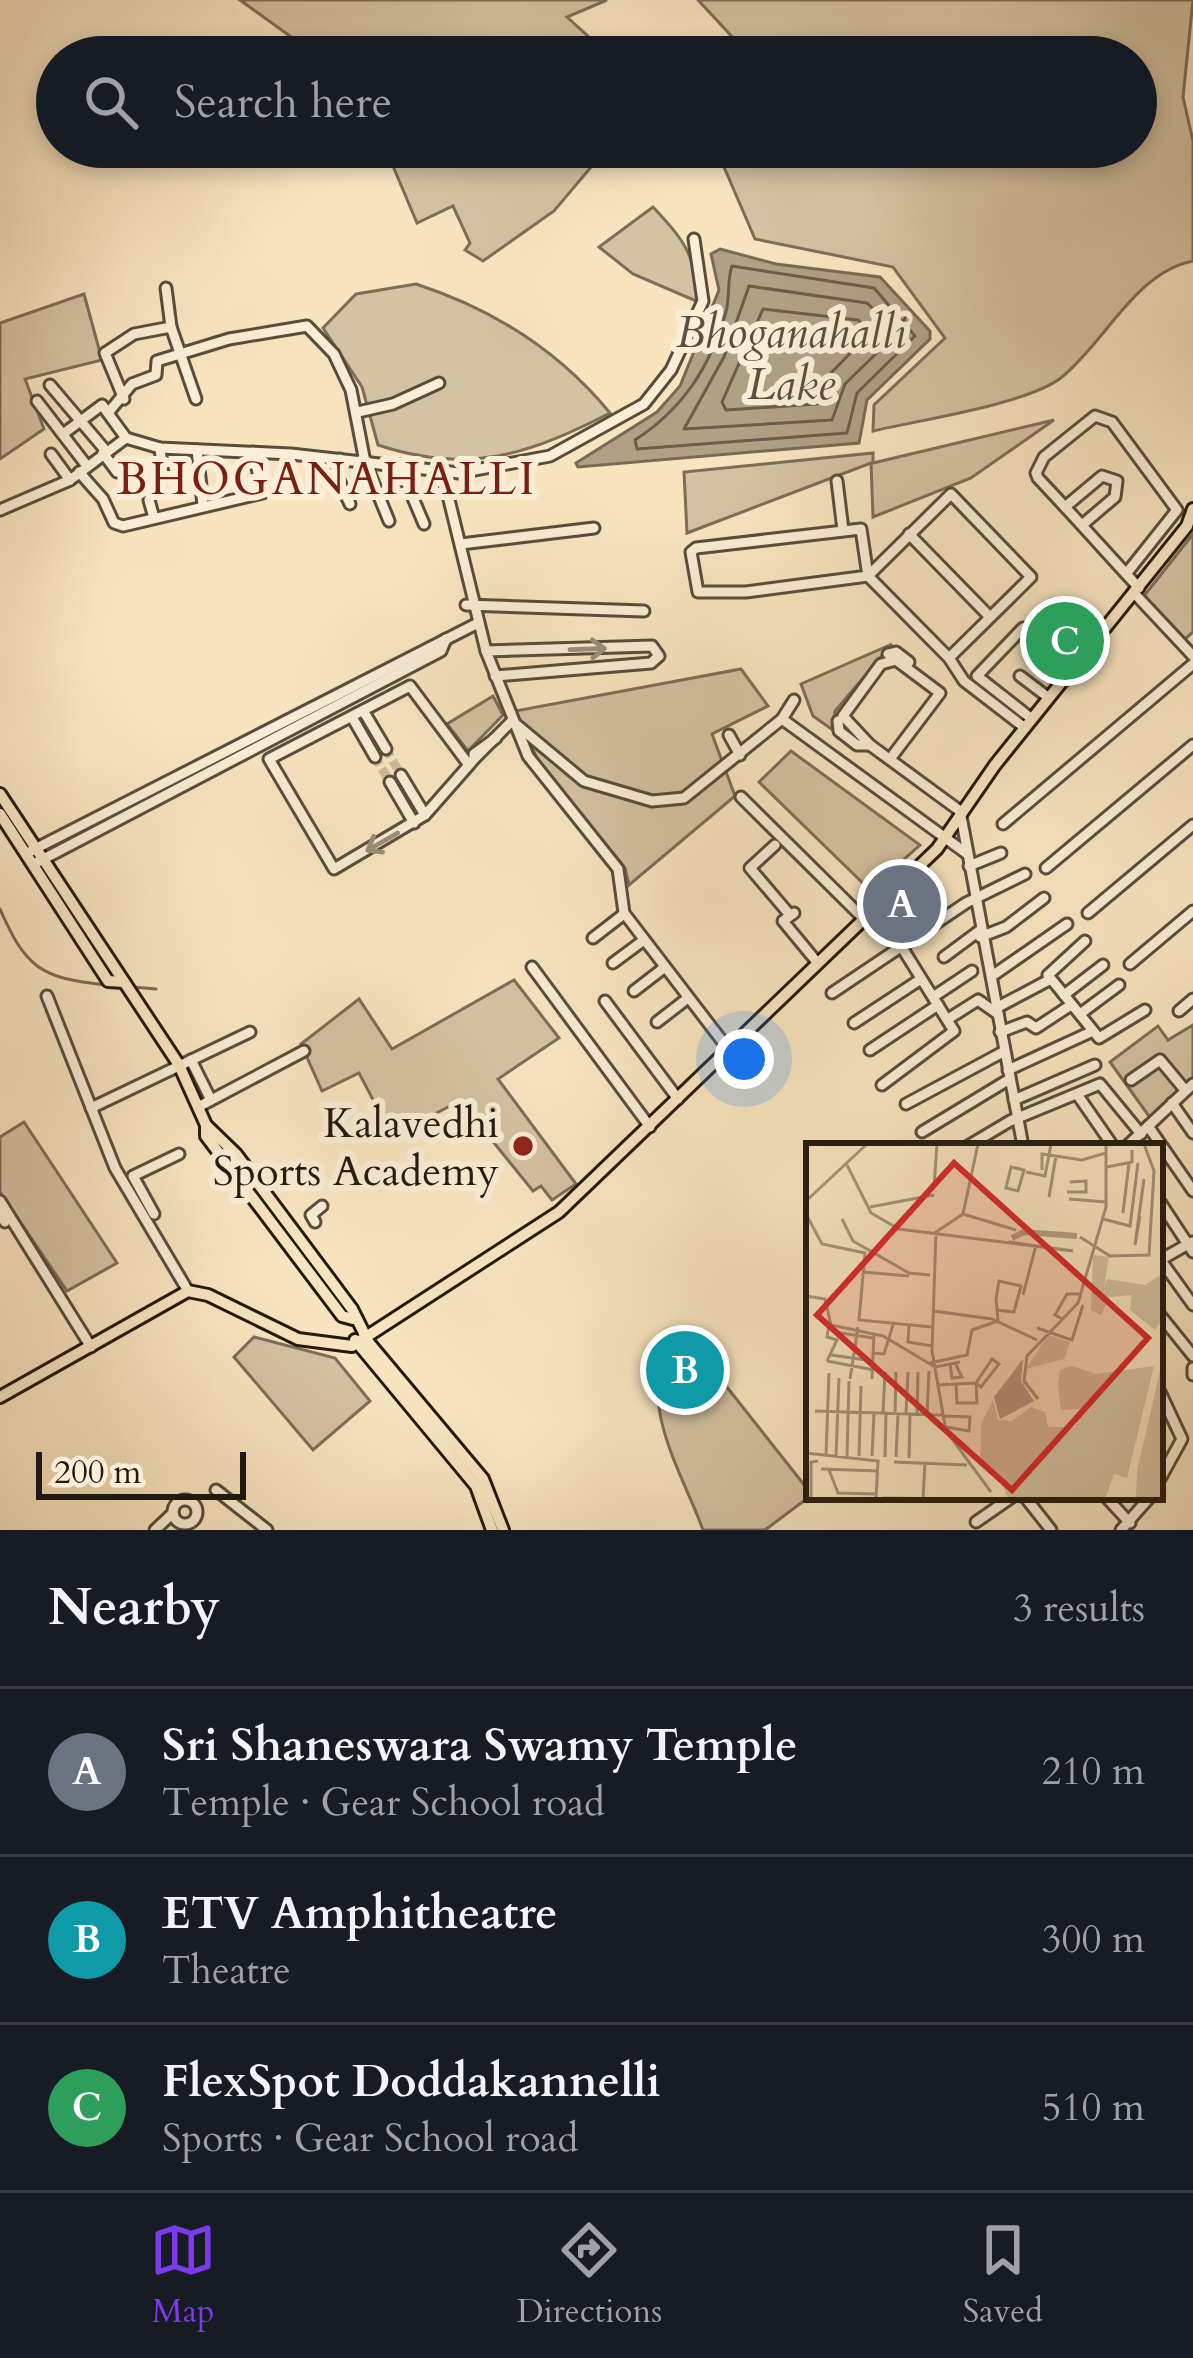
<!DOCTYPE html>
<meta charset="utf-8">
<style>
body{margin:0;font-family:Cardo,serif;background:#20242c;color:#f1f3f6}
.scale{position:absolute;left:36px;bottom:30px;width:210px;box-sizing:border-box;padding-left:12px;border:6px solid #231a0f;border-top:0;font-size:33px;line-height:42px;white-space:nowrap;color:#231a0f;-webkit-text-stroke:9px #faeed6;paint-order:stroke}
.you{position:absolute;left:744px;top:1059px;width:42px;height:42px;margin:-30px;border:9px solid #fff;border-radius:50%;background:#1a73e8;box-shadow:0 0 0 18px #1a73e833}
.badge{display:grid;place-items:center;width:78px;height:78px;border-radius:50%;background:#7c3aed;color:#fff;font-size:39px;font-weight:700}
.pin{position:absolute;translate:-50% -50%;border:6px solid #fff;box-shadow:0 3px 12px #0006}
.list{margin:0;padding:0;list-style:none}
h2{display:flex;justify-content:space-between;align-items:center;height:156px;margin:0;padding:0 48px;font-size:51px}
h2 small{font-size:39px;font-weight:400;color:#9ea1a6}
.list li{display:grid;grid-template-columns:78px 1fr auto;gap:36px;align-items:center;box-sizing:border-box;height:168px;padding:0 48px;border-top:3px solid #363941}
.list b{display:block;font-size:45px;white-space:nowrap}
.list p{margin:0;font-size:39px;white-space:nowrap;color:#9ea1a6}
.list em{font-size:39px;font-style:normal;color:#9ea1a6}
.icon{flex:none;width:66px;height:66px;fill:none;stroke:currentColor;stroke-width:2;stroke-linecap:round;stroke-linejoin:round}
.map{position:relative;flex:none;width:1193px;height:1530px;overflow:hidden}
.search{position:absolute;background:#171b24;box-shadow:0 6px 18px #0003;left:36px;right:36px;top:36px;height:132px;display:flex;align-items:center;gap:30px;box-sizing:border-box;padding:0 42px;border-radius:66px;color:#9ea1a6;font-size:45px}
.sheet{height:660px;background:#171b24}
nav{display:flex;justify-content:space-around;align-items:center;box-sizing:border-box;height:168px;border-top:3px solid #363941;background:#171b24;font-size:33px;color:#9ea1a6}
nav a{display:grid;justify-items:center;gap:6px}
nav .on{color:#7c3aed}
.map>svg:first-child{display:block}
.green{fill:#d4c2a2;stroke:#7c6e58;stroke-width:3}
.water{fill:#b0a084;stroke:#786a55;stroke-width:3}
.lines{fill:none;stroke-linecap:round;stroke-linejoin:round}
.shore{stroke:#6a5d4a;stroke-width:3}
.stream{stroke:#786a55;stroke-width:3}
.minor-tunnel{stroke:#cdbc9d;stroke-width:9;stroke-dasharray:9 4.5;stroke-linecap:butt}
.minor-casing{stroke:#584d3b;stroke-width:15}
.major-casing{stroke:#231a0f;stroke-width:16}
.minor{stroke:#faeed6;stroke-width:9}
.major{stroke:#f8e5c0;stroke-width:10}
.oneway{stroke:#998f7c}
.poi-dot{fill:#8f2418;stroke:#faeed6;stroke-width:4.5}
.labels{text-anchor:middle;stroke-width:12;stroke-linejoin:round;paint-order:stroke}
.poi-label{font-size:42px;fill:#231a0f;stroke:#faeed6;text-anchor:end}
.water-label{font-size:45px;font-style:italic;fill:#5b503e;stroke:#faeed6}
.neighbourhood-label{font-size:45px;letter-spacing:3px;fill:#7a1f14;stroke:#faeed6}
.inset-river{fill:none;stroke:#b0a084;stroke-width:6}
.inset-road{fill:none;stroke:#a39479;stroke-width:3}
.view{fill:#d62828;fill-opacity:0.15;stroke:#d62828;stroke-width:6}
.inset-edge{fill:none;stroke:#231a0f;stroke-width:6}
</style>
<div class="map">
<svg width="1193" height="1530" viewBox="0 0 1193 1530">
<rect width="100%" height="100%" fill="#f8e5c0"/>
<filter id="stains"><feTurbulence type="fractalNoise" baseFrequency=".00167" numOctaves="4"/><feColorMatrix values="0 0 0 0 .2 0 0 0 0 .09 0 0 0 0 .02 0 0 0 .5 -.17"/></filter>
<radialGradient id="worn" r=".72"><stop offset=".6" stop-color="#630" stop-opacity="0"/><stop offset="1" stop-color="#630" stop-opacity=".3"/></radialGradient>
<g class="green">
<polygon points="240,0 607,0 567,17 611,57 319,57"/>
<path d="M698,0H1193L1183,97L1193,141V261C1136,272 1106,341 1062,377C1029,404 919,420 873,431L874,405L945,338L893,267L755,239L721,160L732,147H1136V57H751Z"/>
<polygon points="385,147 608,147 554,211 483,261 465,250 470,243 453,206 417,223"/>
<path d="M653,207C681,237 699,257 696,301L633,274L599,247Z"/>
<path d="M416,284C493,309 559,351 610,413C528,455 469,475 378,445L362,387L323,328L356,294Z"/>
<polygon points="84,294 102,360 25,379 44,429 0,459 0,323"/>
<polygon points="1054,420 971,478 873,517 871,463 687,533 684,472 873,453 873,463"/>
<polygon points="1193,534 1193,632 1185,639 1144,596"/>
<polygon points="892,644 835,711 833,730 813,716 801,684"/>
<polygon points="741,669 768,706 712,734 735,796 629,885 625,868 539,763 515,711"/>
<polygon points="493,696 503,715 468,751 447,724"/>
<polygon points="791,751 920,845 885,876 890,882 875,895 759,782"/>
<polygon points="514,980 559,1038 498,1079 576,1184 552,1200 541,1186 533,1191 460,1101 392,1136 359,1073 322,1091 301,1044 359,999 392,1049"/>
<polygon points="1193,1025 1193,1080 1151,1119 1110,1062 1158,1026 1168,1040"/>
<polygon points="24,1122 117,1263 67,1291 0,1192 0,1137"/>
<path d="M685,1334L809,1491V1497L765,1530H703C682,1471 624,1383 685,1334Z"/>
<polygon points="254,1337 335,1358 370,1401 313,1450 234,1357"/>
</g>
<polygon class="water" points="720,249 776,264 880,277 930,331 930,339 867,400 859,443 578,467 576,463 657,412 680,386 719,290 711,254"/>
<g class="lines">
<g class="shore">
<path d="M732,266L874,288L915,336L857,393L847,433L637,449L635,440C683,409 710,367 726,312C730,296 727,279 732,266Z"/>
<polygon points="749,286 867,303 894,329 893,337 845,384 832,420 684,429 724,357"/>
<polygon points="763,309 858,320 870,333 831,373 817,404 726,410 722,402"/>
</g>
<g class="stream">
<path d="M0,909C26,968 40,978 106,985"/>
<polyline points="133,987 156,989"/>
</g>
<g class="minor-tunnel">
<polyline points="1073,651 1062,642 1075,622"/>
<polyline points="386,749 401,775"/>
<polyline points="375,757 390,782"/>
</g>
<g class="minor-casing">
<g id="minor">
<polyline points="166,288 171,327 196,399"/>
<polyline points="50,385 106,451"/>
<polyline points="124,399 105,353 134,334 171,327"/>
<polyline points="37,401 87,466"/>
<polyline points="358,412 393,404 439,383"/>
<polyline points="108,413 132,384 156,375 157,361 229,339 307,326 334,354 351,390 365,462 389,521"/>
<polyline points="63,434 102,405 126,438"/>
<polyline points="197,450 203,505"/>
<polyline points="103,453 117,472"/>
<polyline points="51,454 70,480"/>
<polyline points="340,459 335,472 350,504"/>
<polyline points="399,465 424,524"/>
<polyline points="442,471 486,651 528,756 618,869 624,913 729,1050"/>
<polyline points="79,472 103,499 114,523 123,526 263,493 253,452"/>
<polyline points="837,481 843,530"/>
<polyline points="1065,507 1102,476 1117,481 1115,497 1082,525"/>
<polyline points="0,510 70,480 126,438 160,448 291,454 459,473 550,456 644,404 671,370 703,301 694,239"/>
<polyline points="154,518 149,500 163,475 160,448"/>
<polygon points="861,529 868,576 746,592 698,592 691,552 696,548"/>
<polyline points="909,534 990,617"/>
<polyline points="461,544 594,528"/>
<path d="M1126,574L1177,510L1112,422L1095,416L1044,457L1036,473L1038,478C1072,514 1105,551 1139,588"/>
<polyline points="1135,594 1193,656"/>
<polyline points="466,605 644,611"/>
<polyline points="1053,605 1097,638"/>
<polyline points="486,651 652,646 659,656 651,663 495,676"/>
<polyline points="888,654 896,652 909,662"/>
<polyline points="949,658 868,576 951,494 1031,577 949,658 964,681 1025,728"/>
<polyline points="1020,676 1049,698"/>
<polyline points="364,712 386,749"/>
<polyline points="352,717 375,757"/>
<polyline points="782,719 794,700"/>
<polyline points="1032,719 977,676 1023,628 1074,666"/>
<polyline points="838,721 839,731 857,745 870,745"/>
<polyline points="729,735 740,755"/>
<polyline points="474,759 512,721 584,781 652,801 684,798 782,719 966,853"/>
<polyline points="890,759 940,693 896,660 881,664 843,716 870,745 960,811 1023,1146"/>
<polyline points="469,765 410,686 269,759 334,869 425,815 469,765 474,759 474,754 496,738"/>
<polyline points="401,775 425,815"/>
<polyline points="390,782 414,823"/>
<polyline points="741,797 865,920"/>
<polyline points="1003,824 1193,664"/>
<polyline points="775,845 750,868 790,915"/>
<polyline points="31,851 478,623"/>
<polyline points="34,864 441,651 446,639"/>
<polyline points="969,866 1001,853"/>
<polyline points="1046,868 1193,745"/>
<polyline points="878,909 954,1031 882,1085"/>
<polyline points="794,913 783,921 816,961"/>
<polyline points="1088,913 1193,825"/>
<polyline points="980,937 1006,927 1044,898"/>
<polyline points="593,938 624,914"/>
<polyline points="1085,941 1048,975 1099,1038 1145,1010"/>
<polyline points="944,957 979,931"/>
<polyline points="613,963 644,940"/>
<polyline points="1130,964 1193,911"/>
<polyline points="532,967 650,1127"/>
<polyline points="992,976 1067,924"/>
<polyline points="634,991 665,967"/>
<polyline points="832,993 966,903 1025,874"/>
<polyline points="1064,995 1103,965"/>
<polyline points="47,996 115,1168 188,1291"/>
<polyline points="933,997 972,971"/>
<polyline points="605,1001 678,1099"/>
<polyline points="998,1007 1049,980"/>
<polyline points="1179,1011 1193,999"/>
<polyline points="1080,1014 1119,985"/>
<polyline points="948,1019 978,1000 998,1014"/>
<polyline points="657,1022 688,998"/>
<polyline points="854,1023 921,979"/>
<polyline points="1000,1032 1027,1022 1036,1028 1071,1005"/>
<polyline points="870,1050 938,1005"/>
<polyline points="191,1060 211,1100"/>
<polyline points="1008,1070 1093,1031"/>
<polyline points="1131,1080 1160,1060 1185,1090"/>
<polyline points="1079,1097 1113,1146"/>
<polyline points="1014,1100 1095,1065"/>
<polyline points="1172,1103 1193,1133"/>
<polyline points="906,1104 1003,1052"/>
<polyline points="200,1106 304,1051"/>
<polyline points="91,1108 250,1032"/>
<polyline points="1148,1126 1193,1191"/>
<polyline points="922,1132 1008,1080"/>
<polyline points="968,1146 1010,1121 1100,1084 1141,1134"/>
<polyline points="1127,1146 1193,1084"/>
<polyline points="0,1201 91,1347"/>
<polyline points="1160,1202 1193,1252"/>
<polyline points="0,1214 5,1222"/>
<polyline points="154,1214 133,1176 179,1154"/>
<polyline points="315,1222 311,1215 322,1206"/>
<polyline points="1160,1259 1193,1305"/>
<polyline points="1160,1260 1192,1242"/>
<polyline points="1160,1315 1193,1356"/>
<polyline points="1193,1368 1193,1375"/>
<polyline points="1160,1392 1182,1439 1160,1479"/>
<polyline points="216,1490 267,1530"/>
<polyline points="1025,1497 1051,1530"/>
<polyline points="1106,1497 1130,1523"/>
<circle cx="185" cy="1512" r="12"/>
<polyline points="976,1522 1012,1497"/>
<polyline points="155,1530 173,1513"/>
<polyline points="1121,1530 1150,1497"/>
</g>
</g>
<g class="major-casing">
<g id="major">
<polyline points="0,794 179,1065 206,1125 236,1154 352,1309 369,1343 483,1479 503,1530"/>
<polyline points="0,814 108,981 124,982"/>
<polyline points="206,1125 206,1136 342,1316 353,1319"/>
<polyline points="355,1340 476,1486 492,1530"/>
<polyline points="0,1397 188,1291 208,1295 298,1339 352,1346 559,1212 937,849 995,765 1187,526 1193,509"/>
</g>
</g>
<use href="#minor" class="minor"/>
<use href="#major" class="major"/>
</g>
<defs><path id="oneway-shaft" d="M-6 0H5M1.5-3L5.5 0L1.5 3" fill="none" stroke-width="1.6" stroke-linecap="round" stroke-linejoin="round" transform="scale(3)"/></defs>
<g class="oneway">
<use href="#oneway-shaft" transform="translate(588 649) rotate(-2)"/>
<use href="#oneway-shaft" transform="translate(382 842) rotate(150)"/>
</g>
<circle class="poi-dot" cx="523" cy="1146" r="12"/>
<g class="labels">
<g class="poi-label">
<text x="499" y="1137">Kalavedhi<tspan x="499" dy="48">Sports Academy</tspan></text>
</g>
<g class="water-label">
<text x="791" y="347">Bhoganahalli<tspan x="791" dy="52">Lake</tspan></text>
</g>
<g class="neighbourhood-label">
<text x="327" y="494">BHOGANAHALLI</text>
</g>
</g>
<g transform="translate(806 1143)">
<rect width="357" height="357" fill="#f8e5c0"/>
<path d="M287,112L303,114L298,145L301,136L339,142L357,130V176L349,187L324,167L326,152L303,154L295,172L285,167ZM242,192L264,199L258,216L220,226ZM357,215V356H330L331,328ZM266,223L290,231L348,223L321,335L308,331L299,356H202L194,335L174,323L175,281L187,257L192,277L206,278L225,264L239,269L242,284H268L275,266L255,267L252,241L254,227Z" fill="#d4c2a2"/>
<path d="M217,216L215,238L228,258L194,276L188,254Z" fill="#b0a084"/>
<path class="inset-river" d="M206,95L218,89L271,93"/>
<path class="inset-road" d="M172,1L157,71L130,89L126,208L140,288L185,349M41,22L65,70L93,86L267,108L203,99M205,24L218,27L212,48L200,45ZM301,24L326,19V7M236,27V11L276,17L300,10M220,29L239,33L245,1M128,44L131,1M261,49H280V38L264,39M243,54L250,13M263,56L300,59M0,58L61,1M64,64L128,52M317,70L323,20M0,71L16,101L59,110L53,177L126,184M157,71L210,87M334,73L329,102L338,36M36,76L47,98L103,130L124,132M297,76L324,83L332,20M274,94L304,113L343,112L348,28L338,1M57,129L103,133M217,152L230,102M0,153L19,156L25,182L77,193L129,224L154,219M127,168L186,176L231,197M256,176L249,172L261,151H273M103,183L102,199L126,203M231,185L266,197L277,162M29,189L67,195M67,210L78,211L87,182M25,212L68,218M186,216L193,221L175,244L170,240ZM21,218L68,227M21,218L31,197L21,194L23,181M124,220L161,212L166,187L192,178L190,156L193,138L215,143L208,169L191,167M144,221L146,235L156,234L149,220M44,236L52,184M66,236L68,190M132,242L150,241L151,260H171L170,240L150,241M232,256L218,238L221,213L272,160L300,64V1M9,268L137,272M77,270L79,229M89,271L90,229M100,271L102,229M111,272L112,229M121,272L123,228M137,273L164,274L163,288L140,284M0,310L72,318L70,356M20,312L23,230M30,313L33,235M41,313L43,238M53,313L55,243M66,313L68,270M79,314L80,270M90,314L92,271M103,315L104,271M88,319L161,322M15,326L72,328M23,327L32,350L71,351M77,355L150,356M5,356V319L12,318M117,356L119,320"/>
<path class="view" d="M148,20L342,195L206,347L11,172Z"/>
<rect width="357" height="357" class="inset-edge"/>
</g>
<rect width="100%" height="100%" filter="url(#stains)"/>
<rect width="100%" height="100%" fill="url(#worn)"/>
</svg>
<div class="scale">200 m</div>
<div class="you"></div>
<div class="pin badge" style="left:902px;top:904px;background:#6b7280">A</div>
<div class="pin badge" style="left:685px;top:1370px;background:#0f9aa8">B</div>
<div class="pin badge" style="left:1065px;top:641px;background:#2e9e5b">C</div>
<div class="search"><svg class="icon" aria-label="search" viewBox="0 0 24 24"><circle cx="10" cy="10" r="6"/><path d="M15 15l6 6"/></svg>Search here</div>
</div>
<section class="sheet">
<h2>Nearby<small>3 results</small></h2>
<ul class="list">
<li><span class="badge" style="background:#6b7280">A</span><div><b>Sri Shaneswara Swamy Temple</b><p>Temple · Gear School road</p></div><em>210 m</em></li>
<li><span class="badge" style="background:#0f9aa8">B</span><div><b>ETV Amphitheatre</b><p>Theatre</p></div><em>300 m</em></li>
<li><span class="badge" style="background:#2e9e5b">C</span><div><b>FlexSpot Doddakannelli</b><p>Sports · Gear School road</p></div><em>510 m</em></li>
</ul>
</section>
<nav>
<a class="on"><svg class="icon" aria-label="map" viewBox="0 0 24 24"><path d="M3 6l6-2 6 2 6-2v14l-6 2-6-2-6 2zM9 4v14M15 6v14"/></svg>Map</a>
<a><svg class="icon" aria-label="directions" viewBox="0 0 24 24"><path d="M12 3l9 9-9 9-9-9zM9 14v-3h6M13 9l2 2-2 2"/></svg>Directions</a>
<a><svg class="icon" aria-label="saved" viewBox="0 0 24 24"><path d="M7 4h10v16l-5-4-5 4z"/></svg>Saved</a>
</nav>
